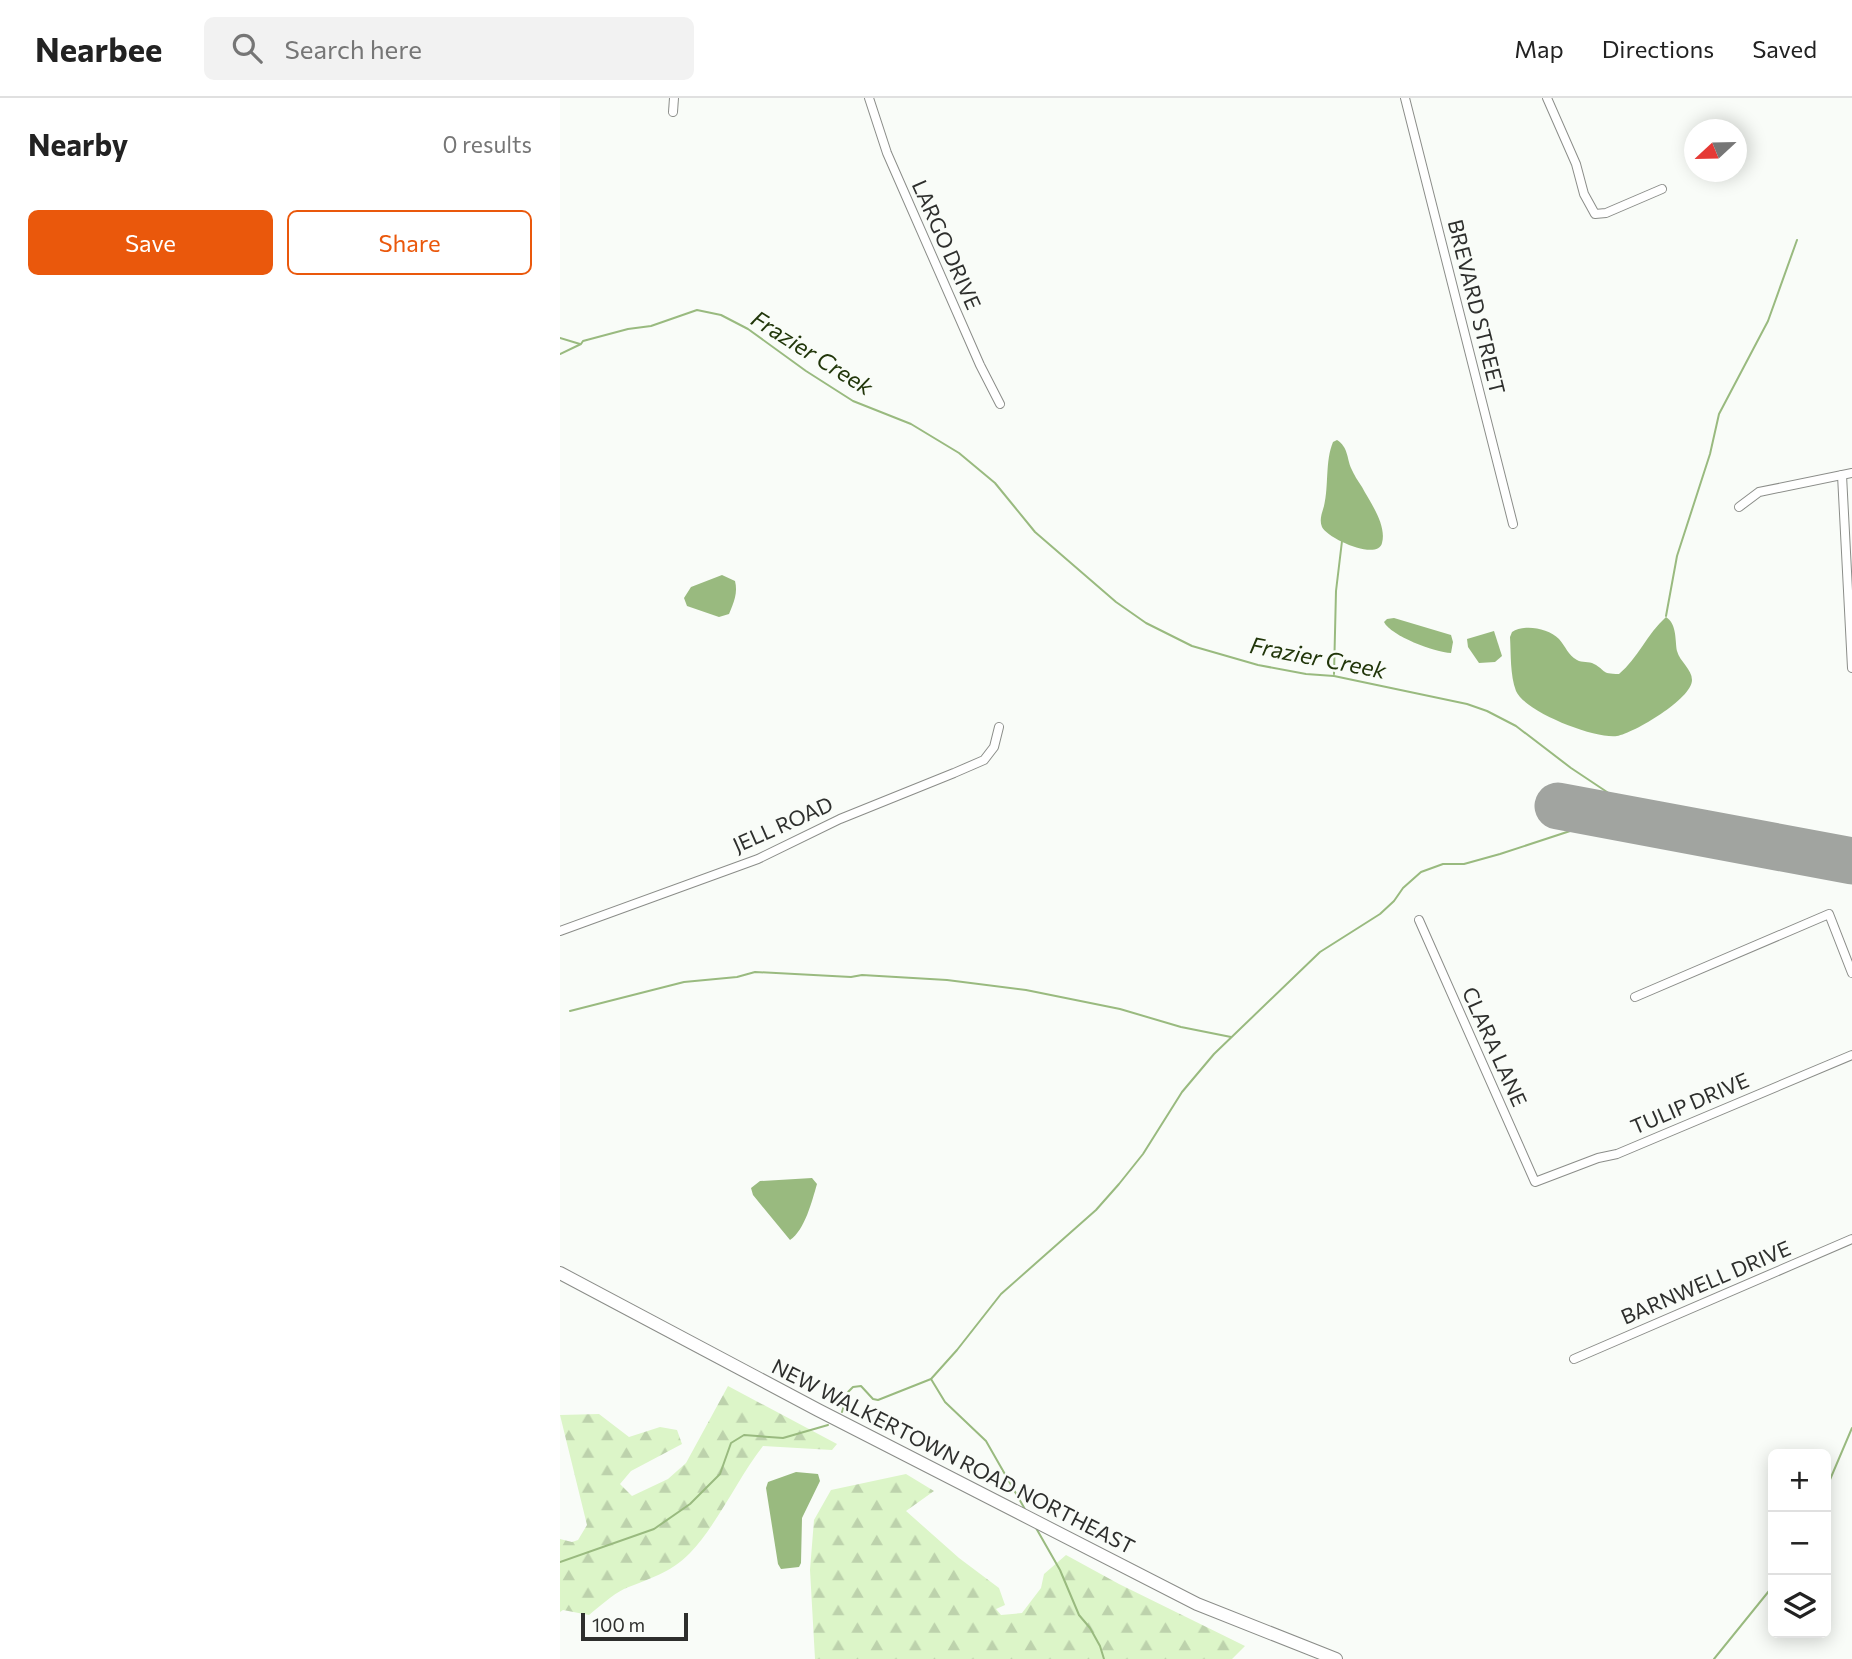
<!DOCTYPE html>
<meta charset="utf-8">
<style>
body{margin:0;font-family:Commissioner,sans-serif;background:#f2f2f2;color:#222}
.controls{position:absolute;right:21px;bottom:21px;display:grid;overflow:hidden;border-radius:10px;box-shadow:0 4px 18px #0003}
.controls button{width:63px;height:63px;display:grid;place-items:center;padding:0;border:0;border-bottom:2px solid #e0e0e0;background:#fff;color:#222;font:35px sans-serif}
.compass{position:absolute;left:1124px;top:21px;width:63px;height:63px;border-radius:50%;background:#fff;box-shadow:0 4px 18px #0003;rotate:248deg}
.scale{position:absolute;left:21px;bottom:18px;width:107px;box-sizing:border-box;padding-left:7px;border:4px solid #2e2f2d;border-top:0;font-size:19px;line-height:24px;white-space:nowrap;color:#2e2f2d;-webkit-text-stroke:5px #f9fcf8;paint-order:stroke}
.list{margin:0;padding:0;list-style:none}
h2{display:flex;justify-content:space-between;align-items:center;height:91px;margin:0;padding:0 28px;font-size:30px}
h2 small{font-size:23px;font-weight:400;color:#767676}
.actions{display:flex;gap:14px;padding:21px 28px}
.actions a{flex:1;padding:16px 0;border:2px solid #ea580c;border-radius:10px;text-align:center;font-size:24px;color:#ea580c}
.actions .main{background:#ea580c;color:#fff}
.icon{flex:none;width:38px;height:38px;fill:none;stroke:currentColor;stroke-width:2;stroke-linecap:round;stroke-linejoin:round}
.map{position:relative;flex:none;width:1292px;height:1561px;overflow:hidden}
header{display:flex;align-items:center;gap:42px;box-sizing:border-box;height:98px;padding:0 35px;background:#fff;border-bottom:2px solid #e0e0e0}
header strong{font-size:33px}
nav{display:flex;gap:38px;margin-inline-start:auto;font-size:24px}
.search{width:490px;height:63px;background:#f2f2f2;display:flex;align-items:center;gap:18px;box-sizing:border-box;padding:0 24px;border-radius:10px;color:#767676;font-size:26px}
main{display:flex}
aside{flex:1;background:#fff}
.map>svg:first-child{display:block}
.forest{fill:url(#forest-firs)}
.water{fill:#99ba7f}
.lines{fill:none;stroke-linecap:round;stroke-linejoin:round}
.stream{stroke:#99ba7f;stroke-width:2}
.runway{stroke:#a1a4a0;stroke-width:47}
.street-casing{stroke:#8b8d89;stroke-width:10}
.primary-casing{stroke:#8b8d89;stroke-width:14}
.street{stroke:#fff;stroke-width:8}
.primary{stroke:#fff;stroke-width:12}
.labels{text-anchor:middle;stroke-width:5;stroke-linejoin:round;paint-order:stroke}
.street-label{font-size:21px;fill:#2e2f2d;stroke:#f9fcf8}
.water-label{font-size:23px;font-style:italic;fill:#21360a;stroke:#f9fcf8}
</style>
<header>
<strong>Nearbee</strong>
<div class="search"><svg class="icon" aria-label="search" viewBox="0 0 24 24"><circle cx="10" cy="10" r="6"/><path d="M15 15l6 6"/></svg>Search here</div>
<nav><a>Map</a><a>Directions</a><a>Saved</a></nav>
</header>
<main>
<aside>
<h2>Nearby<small>0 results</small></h2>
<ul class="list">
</ul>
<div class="actions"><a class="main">Save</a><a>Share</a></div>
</aside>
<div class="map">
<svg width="1292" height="1561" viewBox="0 0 1292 1561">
<defs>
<pattern id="forest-firs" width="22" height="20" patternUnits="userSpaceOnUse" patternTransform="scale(1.75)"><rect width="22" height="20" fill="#dcf5c8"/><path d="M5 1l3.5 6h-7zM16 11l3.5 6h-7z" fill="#bdd2ac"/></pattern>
</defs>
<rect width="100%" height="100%" fill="#f9fcf8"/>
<g class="forest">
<path d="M168,1288L277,1346L272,1352L203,1348C178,1380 157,1427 130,1455C109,1476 90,1480 64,1491C52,1497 40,1508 29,1517L3,1512L0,1514V1441L12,1444L18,1442L27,1427L0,1317L39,1316L69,1339L100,1329L117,1332L122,1346L71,1373L60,1386L72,1398L108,1381L126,1365Z"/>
<polygon points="346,1376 374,1393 346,1413 399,1460 439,1490 445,1507 436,1511 441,1517 462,1515 481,1490 484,1476 506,1457 559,1486 685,1548 672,1561 255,1561 250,1472 254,1422 271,1392"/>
</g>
<g class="water">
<path d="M777,342C788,349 787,360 791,370C794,377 798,383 802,389C810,404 827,427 822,445C818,463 768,441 762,429C759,422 762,415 764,408C769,388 765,363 773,344Z"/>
<path d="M162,477L175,483C178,495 174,504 169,516L159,519L127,508L124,500L131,489Z"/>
<path d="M1106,519C1117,526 1115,542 1117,553C1120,564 1132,571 1132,582C1132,601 1074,635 1057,638C1035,641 965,614 956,593C950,577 951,556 950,539L952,534C964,526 988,530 999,541C1006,549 1008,557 1017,562C1022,565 1029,563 1034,566C1046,572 1040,576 1059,576C1078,560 1087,536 1106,519Z"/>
<path d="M834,520L891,537L893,544L891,555C874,554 831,538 824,524L827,521Z"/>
<polygon points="934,533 942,558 935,564 919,565 908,549 907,541"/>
<path d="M252,1080L257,1086C252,1103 245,1132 230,1142L193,1097L191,1090L200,1083Z"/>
<polygon points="236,1374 258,1376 260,1383 242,1420 241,1465 239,1469 221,1471 218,1466 206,1390 208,1384"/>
</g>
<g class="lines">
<g class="stream">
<polyline points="0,240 20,246"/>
<polyline points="0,256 21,246 23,243 68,231 91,228 137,212 161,217 188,231 246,273 293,303 351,326 399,355 435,385 475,434 556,504 586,525 632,548 698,567 746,576 774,578 907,606 927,613 956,628 1011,670 1089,722 1123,734 1157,741 1203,756 1265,768 1292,769"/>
<polyline points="1106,518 1117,458 1150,356 1159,316 1208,223 1237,142"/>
<polyline points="774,576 776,493 782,443"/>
<polyline points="10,913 124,884 177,879 195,874 291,879 302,877 387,882 466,892 560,911 621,929 671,939"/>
<polyline points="371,1281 385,1304 426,1343 466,1413"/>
<polyline points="282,1314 288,1294 293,1289 301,1288 313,1301 318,1302 371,1281 397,1252 441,1196 536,1112 559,1086 583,1056 622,994 654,956 760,854 820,816 834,803 843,790 861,774 883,766 904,766 940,756 1071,713"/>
<polyline points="1266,1391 1292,1330"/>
<polyline points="476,1430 500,1472 519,1517 530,1530 540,1548 544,1561"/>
<polyline points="0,1464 94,1431 130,1406 160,1376 171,1345 184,1337 223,1340 268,1327"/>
<polyline points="1154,1561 1213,1488"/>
</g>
<polyline class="runway" points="998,708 1292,763"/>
<g class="street-casing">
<g id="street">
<polyline points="309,0 327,55 420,267 440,306"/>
<polyline points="845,0 953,426"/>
<polyline points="987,0 1016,66 1024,96 1035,116 1046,115 1102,91"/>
<polyline points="113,14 114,0"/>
<polyline points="1282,377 1292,570"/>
<polyline points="1179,409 1199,394 1292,375"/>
<polyline points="859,822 975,1084 1038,1060 1057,1056 1292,957"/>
<polyline points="0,833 198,761 280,721 394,675 424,662 434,649 439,629"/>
<polyline points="1075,899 1269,816 1292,875"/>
<polyline points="1014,1261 1292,1141"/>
</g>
</g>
<g class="primary-casing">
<polyline id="primary" points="0,1175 258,1312 637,1506 776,1561"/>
</g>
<use href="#street" class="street"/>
<use href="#primary" class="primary"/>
</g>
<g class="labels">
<g class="street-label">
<text transform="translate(386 147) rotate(66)" y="7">LARGO DRIVE</text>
<text transform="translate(916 209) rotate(76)" y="7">BREVARD STREET</text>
<text transform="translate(223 727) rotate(-24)" y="7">JELL ROAD</text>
<text transform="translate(934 949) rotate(66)" y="7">CLARA LANE</text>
<text transform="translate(1130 1006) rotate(-23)" y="7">TULIP DRIVE</text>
<text transform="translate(1146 1185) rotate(-23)" y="7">BARNWELL DRIVE</text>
<text transform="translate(393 1359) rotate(27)" y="7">NEW WALKERTOWN ROAD NORTHEAST</text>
</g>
<g class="water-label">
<text transform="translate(252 255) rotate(32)" y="8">Frazier Creek</text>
<text transform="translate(758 560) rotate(11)" y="8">Frazier Creek</text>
</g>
</g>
</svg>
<div class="controls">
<button>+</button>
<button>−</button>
<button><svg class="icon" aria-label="layers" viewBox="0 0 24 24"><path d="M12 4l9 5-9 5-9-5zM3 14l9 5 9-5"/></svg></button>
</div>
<svg class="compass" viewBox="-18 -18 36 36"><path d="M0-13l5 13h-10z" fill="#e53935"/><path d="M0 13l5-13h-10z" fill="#767676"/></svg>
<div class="scale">100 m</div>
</div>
</main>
